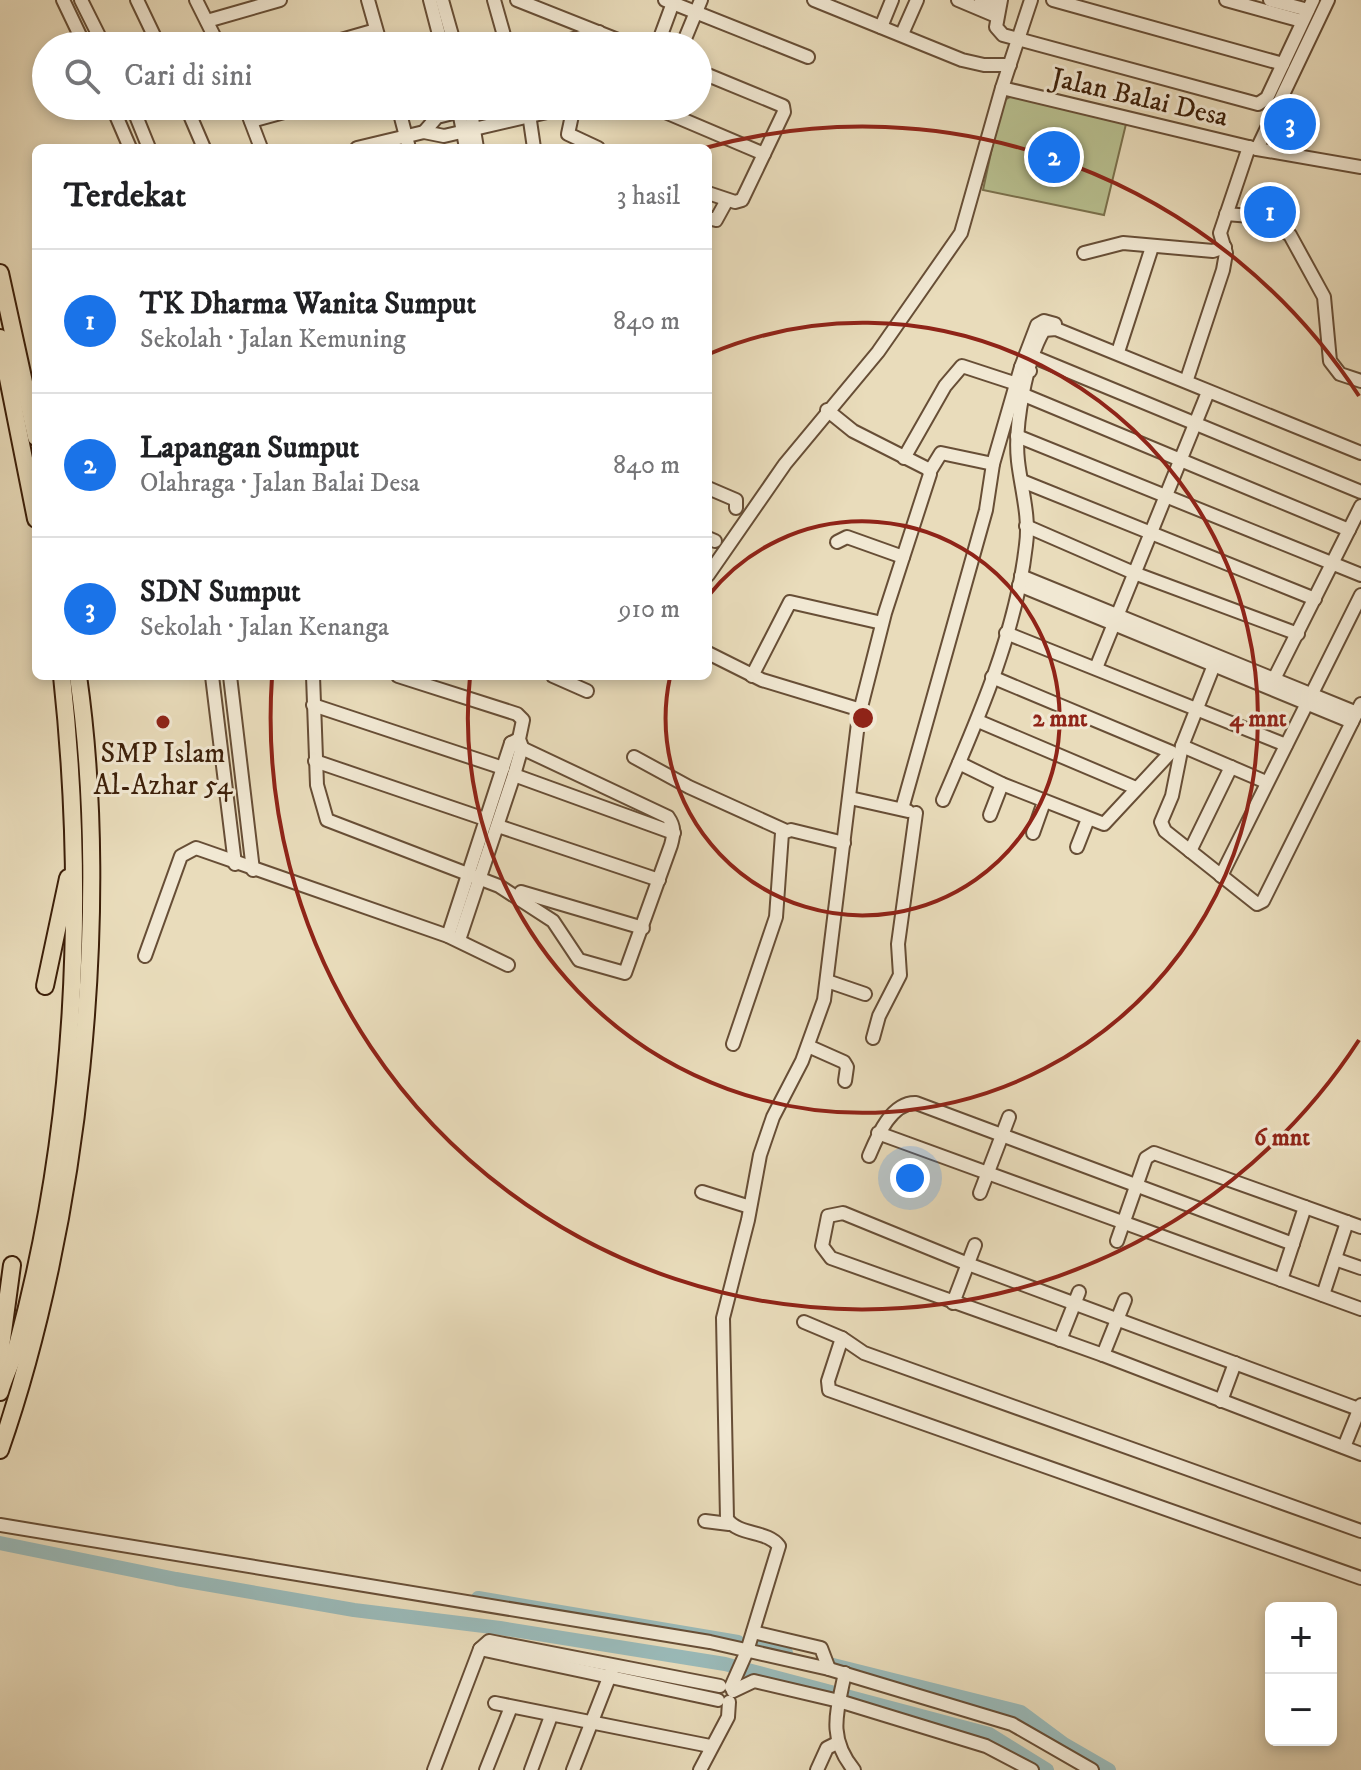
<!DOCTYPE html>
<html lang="id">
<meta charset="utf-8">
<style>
body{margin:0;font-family:"IM FELL DW Pica",serif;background:#f6f6f6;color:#202124}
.controls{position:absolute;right:24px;bottom:24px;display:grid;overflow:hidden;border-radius:12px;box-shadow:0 4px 12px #0003}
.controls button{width:72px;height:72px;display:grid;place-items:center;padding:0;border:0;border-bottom:2px solid #e0e0e0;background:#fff;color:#202124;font:40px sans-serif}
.you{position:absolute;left:910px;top:1178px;width:28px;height:28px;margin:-20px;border:6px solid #fff;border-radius:50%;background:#1a73e8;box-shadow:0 0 0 12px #1a73e833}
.badge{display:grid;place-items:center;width:52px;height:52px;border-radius:50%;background:#1a73e8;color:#fff;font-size:26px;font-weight:700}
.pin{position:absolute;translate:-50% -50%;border:4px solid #fff;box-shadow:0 2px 8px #0006}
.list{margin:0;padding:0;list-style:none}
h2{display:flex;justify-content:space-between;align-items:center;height:104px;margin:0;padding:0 32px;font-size:34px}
h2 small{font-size:26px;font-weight:400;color:#757577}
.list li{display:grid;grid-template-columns:52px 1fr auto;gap:24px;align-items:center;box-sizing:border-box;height:144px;padding:0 32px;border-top:2px solid #e0e0e0}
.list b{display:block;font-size:30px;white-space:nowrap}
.list p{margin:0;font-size:26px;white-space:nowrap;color:#757577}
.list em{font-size:26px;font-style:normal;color:#757577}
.icon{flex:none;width:44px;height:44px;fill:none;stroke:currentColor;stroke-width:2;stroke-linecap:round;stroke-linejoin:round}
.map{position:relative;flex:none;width:1361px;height:1770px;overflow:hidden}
.search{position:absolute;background:#fff;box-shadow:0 4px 12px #0003;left:32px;top:32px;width:680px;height:88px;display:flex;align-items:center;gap:20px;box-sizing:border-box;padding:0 28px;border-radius:44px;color:#757577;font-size:30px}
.panel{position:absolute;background:#fff;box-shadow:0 4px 12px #0003;left:32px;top:144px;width:680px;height:536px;border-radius:12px}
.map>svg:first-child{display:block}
.garden{fill:#b8c090;stroke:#7a704c;stroke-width:2}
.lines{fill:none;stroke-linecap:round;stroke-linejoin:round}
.river{stroke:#9abab9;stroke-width:14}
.minor-casing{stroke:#674e36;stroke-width:16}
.highway-casing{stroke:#3c1f09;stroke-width:20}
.minor{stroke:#f1e8d3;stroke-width:12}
.highway{stroke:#e9dcbb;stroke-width:16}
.ring{fill:none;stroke:#8f2418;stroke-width:4}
.poi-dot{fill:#8f2418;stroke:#f1e8d3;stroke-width:3}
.labels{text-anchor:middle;stroke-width:6;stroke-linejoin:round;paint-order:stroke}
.street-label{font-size:28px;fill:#3c1f09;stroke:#f1e8d3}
.poi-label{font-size:28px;fill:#3c1f09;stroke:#f1e8d3}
.centre{fill:#8f2418;stroke:#f1e8d3;stroke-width:4}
.ring-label{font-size:24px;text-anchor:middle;font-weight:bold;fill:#8f2418;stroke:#f1e8d3;stroke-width:6;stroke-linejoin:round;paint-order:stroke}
</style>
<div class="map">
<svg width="1361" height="1770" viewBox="0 0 1361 1770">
<rect width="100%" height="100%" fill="#e9dcbb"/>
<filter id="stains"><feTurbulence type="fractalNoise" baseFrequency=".0025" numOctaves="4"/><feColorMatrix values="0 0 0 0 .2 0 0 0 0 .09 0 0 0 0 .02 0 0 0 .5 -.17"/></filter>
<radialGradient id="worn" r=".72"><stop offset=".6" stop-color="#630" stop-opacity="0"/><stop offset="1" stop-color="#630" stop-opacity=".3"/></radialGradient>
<polygon class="garden" points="1012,96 1126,124 1104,215 983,190 1002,101"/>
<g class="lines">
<g class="river">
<polyline points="0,1543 176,1579 354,1610 500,1628 725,1664 989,1734 1047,1770"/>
<polyline points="478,1598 738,1642"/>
<polyline points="760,1647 786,1653"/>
<polyline points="825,1663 1021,1712 1064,1744 1109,1770"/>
</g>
<g class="minor-casing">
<g id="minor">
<polyline points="63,0 85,46"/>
<polyline points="81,0 104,46"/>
<polyline points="137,0 159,46"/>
<polyline points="196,0 219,46"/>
<polyline points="368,0 381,46"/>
<polyline points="430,0 442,46"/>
<polyline points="442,0 455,46"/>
<polyline points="494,0 507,46"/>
<polyline points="517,0 633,46"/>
<polyline points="665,0 808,57"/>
<polyline points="814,0 962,60 984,65 1010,65"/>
<polyline points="958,0 996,16"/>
<polyline points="981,0 998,7"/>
<polyline points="1001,0 996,27 1003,35 1258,104 1267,98 1313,0"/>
<polyline points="1053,0 1283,64"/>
<polyline points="1226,0 1302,21"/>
<polyline points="1270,0 1308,10"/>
<polyline points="207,21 280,0"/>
<polyline points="881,27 892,0"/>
<polyline points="902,34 917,0"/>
<polyline points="320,46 376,30"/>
<polyline points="549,46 599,32"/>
<polyline points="657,46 674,0"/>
<polyline points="682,46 701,0"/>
<polyline points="698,71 783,106 784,112 764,154"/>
<polyline points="1002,88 1257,149 1361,167"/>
<polyline points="112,106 130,148"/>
<polyline points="132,106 149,148"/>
<polyline points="186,106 204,148"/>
<polyline points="245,106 261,148"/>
<polyline points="398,106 409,148"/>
<polyline points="458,106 466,148"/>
<polyline points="470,106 477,148"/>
<polyline points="481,106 437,117 424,132 444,136 573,106"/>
<polyline points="574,106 568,134 598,148"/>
<polyline points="651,106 764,154 742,200 735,202 708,193"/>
<polyline points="529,114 534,148"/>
<polyline points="251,121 306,106"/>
<polyline points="357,148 424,132"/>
<polyline points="1257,149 1328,0"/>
<polyline points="1226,214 1263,217 1290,235 1324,297 1330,361 1340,374 1361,381"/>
<polyline points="708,218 716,220 727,200"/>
<polyline points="1084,253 1123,243 1213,251 1225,247"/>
<polyline points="1119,349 1152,247"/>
<polyline points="1034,357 1361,492"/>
<polyline points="1021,367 1037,325 1044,321 1055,324"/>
<polyline points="1188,376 1223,270 1226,253 1220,233 1249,147"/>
<polyline points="1024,395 1349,530"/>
<polyline points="1017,436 1361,575"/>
<polyline points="904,458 945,386 962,366 1017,384"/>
<polyline points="930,471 941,453 993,464"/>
<polyline points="1022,481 1315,599"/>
<polyline points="708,488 736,500 736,508"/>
<polyline points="1026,526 1134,573 1298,634"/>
<polyline points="708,538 715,541"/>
<polyline points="837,542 847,537 903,557"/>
<polyline points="708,575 785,464 878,352 961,233 1002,88 1031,0"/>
<polyline points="1021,576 1357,713"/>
<polyline points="1019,585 1352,722"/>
<polyline points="1006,633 1286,745"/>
<polyline points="708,653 762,680 861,710"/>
<polyline points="1214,665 1182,746 1172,796 1161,822 1165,831 1257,904 1263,901 1361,704"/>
<polyline points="1096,668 1208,392"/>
<polyline points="212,676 235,864"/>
<polyline points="230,676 253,870"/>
<path d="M313,676L317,785L327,820L499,886L553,921L579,960L625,973L671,845C674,834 675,827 668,817L511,743"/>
<polyline points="398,676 517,714 523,720 519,739 522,747 514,775 459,940"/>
<polyline points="553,676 587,691"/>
<polyline points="752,676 790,602 882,623"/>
<polyline points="1275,677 1361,506"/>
<polyline points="313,705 503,768"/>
<polyline points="978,721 1136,788"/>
<polyline points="1182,746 1266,782"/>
<polyline points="634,757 689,787 784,830"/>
<polyline points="315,761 485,819"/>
<polyline points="959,763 1002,784 1104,824 1171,752 992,677"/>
<polyline points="514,775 674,833"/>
<polyline points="850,798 908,811"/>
<path d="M943,800C978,719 1016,633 1026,545C1030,517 1021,488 1018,461C1014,426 1026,360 1044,330L1056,329L1361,453"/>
<polyline points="902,809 986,510 993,464 1021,367 1030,371"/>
<polyline points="990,815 1002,784"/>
<polyline points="498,826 659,880"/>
<polyline points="1033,833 1044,802"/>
<polyline points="1077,847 1088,819"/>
<polyline points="1190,851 1231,767"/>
<polyline points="1221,876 1361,595"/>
<polyline points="521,892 643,928"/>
<polyline points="448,936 511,743 517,740"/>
<polyline points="145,956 181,856 196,848 448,936 508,965"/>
<polyline points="827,981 865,994"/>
<polyline points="873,1038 879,1016 900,975 898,944 916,813"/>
<polyline points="733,1044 776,917 782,833 791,830 844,843"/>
<polyline points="808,1046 844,1062 847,1067 845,1081"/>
<polyline points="878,1133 1361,1309"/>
<path d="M869,1156C877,1137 891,1102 916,1103L1293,1244"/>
<polyline points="702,1192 750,1207"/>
<polyline points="980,1193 1009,1117"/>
<polyline points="1117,1241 1146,1158 1154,1153 1361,1227"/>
<polyline points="1335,1259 1361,1268"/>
<polyline points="1281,1280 1305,1207"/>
<polyline points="1323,1295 1347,1222"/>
<polyline points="953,1303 975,1245"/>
<polyline points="804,1322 842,1338 864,1353 1361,1531"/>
<polyline points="842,1338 828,1381 829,1390 1361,1578"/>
<polyline points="1060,1340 1079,1292"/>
<polyline points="1103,1355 1125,1300"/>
<polyline points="1221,1401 1235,1363"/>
<polyline points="1361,1410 968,1264 843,1213 828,1216 822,1246 831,1258 1103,1355 1361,1454"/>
<polyline points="1344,1447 1361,1405"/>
<polyline points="705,1521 729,1524"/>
<polyline points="0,1525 710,1642 829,1669 1012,1724 1092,1770"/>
<polyline points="753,1632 821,1648 829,1669"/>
<polyline points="480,1649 718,1700"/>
<path d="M845,1673C837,1712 827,1737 854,1770"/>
<path d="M731,1687L747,1651L779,1546C767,1530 739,1536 727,1519L723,1318L748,1220L760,1155L773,1117L802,1061L824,1000L859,715L885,613L930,474L928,469L853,431L827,410"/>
<polyline points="733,1691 754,1681 839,1701 986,1746 1032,1770"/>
<polyline points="495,1703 710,1746"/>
<polyline points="434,1770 480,1649 489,1641 720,1686"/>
<polyline points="486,1770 511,1707"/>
<polyline points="531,1770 551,1716"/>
<polyline points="573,1770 612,1670"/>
<polyline points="700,1770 728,1717 729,1702"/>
<polyline points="817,1770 827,1748 837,1743"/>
</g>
</g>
<g class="highway-casing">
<g id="highway">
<polyline points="0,273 36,437"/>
<polyline points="0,338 36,519"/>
<polyline points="45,986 68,878"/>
<polyline points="2,1376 1,1347 12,1265"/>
<path d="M0,1392C4,1377 12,1362 17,1346C76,1129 86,899 62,676"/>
<path d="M0,1450C79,1224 112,913 78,676"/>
</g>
</g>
<use href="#minor" class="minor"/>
<use href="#highway" class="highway"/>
</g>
<g class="ring">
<path d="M709 595A197 197 0 1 1 670 677"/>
<path d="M709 354A395 395 0 1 1 470 677"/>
<path d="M1359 1040A592 592 0 0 1 272 677M705 148A592 592 0 0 1 1359 396"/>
</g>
<circle class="poi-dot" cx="163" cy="722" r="8"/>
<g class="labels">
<g class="street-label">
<text transform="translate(1140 96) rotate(13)" y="10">Jalan Balai Desa</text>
</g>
<g class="poi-label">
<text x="163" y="762">SMP Islam<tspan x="163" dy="32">Al-Azhar 54</tspan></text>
</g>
</g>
<circle cx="863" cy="718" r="12" class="centre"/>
<g class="ring-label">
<text x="1060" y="726">2 mnt</text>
<text x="1258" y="726">4 mnt</text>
<text x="1282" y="1145">6 mnt</text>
</g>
<rect width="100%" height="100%" filter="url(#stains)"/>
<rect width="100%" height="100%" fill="url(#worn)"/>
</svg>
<div class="controls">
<button>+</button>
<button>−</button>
</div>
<div class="you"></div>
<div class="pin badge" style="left:1270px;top:212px">1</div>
<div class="pin badge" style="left:1054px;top:157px">2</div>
<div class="pin badge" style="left:1290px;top:124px">3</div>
<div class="search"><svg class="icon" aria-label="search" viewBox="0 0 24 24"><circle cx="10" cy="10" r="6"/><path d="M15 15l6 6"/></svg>Cari di sini</div>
<section class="panel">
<h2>Terdekat<small>3 hasil</small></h2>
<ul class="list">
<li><span class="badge">1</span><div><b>TK Dharma Wanita Sumput</b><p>Sekolah · Jalan Kemuning</p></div><em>840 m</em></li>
<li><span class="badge">2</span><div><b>Lapangan Sumput</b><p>Olahraga · Jalan Balai Desa</p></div><em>840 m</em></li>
<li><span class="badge">3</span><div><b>SDN Sumput</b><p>Sekolah · Jalan Kenanga</p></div><em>910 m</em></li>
</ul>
</section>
</div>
